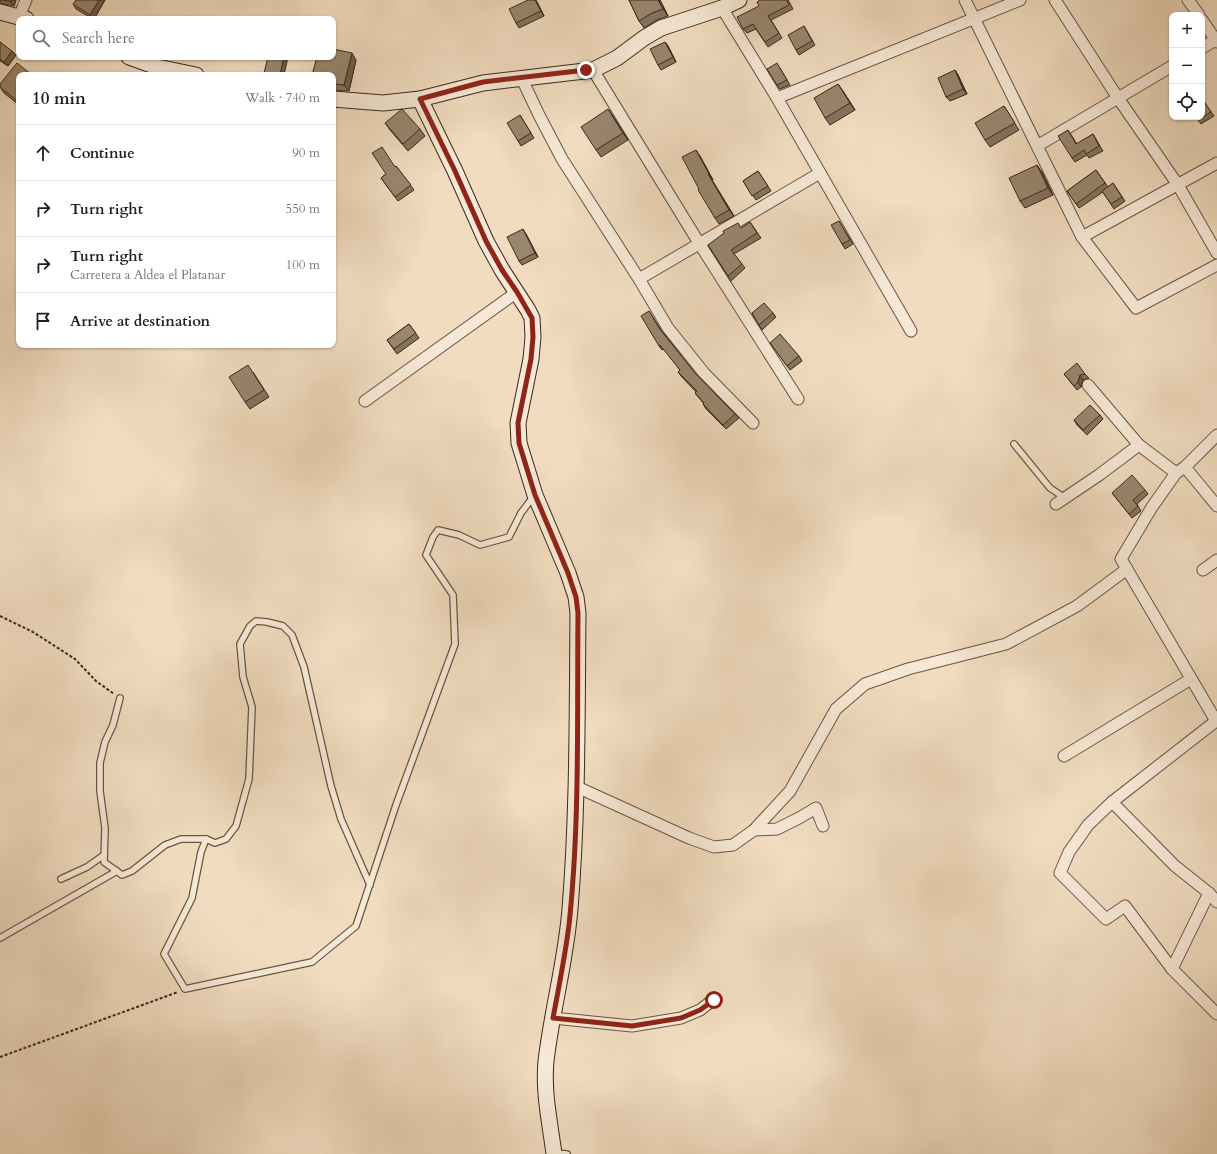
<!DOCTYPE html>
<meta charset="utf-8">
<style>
body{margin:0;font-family:Cardo,serif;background:#f2f2f2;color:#202124}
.controls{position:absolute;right:12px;top:12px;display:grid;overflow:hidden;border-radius:8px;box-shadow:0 1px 3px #0004}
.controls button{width:36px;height:36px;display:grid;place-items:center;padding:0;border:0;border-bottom:1px solid #e0e0e0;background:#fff;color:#202124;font:20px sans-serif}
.stop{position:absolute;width:12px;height:12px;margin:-9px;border:3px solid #8f2418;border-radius:50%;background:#fff}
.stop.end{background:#8f2418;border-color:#fff;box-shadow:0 1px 4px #0008}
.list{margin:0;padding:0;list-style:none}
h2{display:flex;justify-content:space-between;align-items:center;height:52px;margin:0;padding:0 16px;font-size:17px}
h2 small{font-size:13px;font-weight:400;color:#757577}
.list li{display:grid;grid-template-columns:26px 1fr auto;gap:12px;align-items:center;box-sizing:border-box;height:56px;padding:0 16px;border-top:1px solid #e0e0e0}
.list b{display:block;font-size:15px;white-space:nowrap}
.list p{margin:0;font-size:13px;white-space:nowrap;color:#757577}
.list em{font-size:13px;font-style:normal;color:#757577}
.icon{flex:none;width:22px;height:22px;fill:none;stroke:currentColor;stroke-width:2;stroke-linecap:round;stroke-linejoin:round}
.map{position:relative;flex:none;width:1217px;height:1154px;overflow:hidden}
.search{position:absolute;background:#fff;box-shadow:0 1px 3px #0004;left:16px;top:16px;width:320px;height:44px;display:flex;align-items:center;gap:10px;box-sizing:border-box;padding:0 14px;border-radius:8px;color:#757577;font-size:15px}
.panel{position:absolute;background:#fff;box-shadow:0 1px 3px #0004;left:16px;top:72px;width:320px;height:276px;border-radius:8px}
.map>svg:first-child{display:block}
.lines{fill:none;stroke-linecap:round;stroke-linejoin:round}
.lane-casing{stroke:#685642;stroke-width:8}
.street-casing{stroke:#685642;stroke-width:13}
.secondary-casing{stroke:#3a2918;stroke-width:17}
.path{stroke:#3a2918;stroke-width:2;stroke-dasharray:3 2;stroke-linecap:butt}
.lane{stroke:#f6e8d6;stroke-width:5.5}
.street{stroke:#f6e8d6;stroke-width:11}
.secondary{stroke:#f6e8d6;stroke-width:15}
.wall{fill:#84735f;stroke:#3a2918}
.shaded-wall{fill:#6b5e4e;stroke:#3a2918}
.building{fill:#99866f;stroke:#3a2918}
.route{stroke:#8f2418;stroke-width:5}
</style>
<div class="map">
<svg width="1217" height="1154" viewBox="0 0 1217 1154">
<rect width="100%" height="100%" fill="#f1dcc0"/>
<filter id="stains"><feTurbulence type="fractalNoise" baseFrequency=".005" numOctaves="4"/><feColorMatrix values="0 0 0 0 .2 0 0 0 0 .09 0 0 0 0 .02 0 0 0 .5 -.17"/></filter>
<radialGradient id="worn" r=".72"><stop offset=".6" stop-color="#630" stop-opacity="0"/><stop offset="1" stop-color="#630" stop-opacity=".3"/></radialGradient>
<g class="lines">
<g class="lane-casing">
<g id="lane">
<polyline points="1014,444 1050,488 1065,498"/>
<polyline points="120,698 113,725 105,742 100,763 100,791 105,828 104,862 122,875 132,871 165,845 181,839 206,839 201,852 192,898 164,954 185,989 312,962 356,926 396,805 455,644 453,595 426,555 433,537 438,530 459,535 480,545 509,537 521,513 534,496"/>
<polyline points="206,839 215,843 226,839 236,826 249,779 252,707 243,677 240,644 250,626 256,621 267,622 283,626 292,635 304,667 331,786 341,819 370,885"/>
<polyline points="61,879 87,867 104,855"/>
<polyline points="0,938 117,871"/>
<polyline points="554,1153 567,1154"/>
</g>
</g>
<g class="street-casing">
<g id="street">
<polyline points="965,0 1082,237 1217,163"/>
<polyline points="1055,0 1118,98 1178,185 1217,253"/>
<polyline points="1188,0 1199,15"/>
<polyline points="722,8 777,98 911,331"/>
<polyline points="19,17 26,0"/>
<polyline points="1202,20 1217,42"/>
<polyline points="1202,48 1217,39"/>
<polyline points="593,70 699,243 798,399"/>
<polyline points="521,77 539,115 562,159 639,279 668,328 704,373 753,423"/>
<polyline points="777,98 1020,0"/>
<polyline points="1037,146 1172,66"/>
<polyline points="1082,237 1136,308 1217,265"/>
<polyline points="639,279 820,173"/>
<polyline points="1088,385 1139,445 1176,473"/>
<polyline points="365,401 517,292"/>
<polyline points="1217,435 1185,467 1176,473 1152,507 1121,559 1216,721 1112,802 1175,866 1209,893 1217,902"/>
<polyline points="1185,467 1217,506"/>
<polyline points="1056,504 1099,475 1139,445"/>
<polyline points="1203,570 1217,560"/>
<polyline points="1064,756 1191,679"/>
<polyline points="577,787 689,838 714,847 733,845 754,830 790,791 836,709 865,684 908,669 1006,644 1077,606 1127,569"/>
<polyline points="1112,802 1088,825 1069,852 1060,873 1106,919 1125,906 1172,969 1217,1014"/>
<polyline points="754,830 777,829 799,818 816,808 823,826"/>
<polyline points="1172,969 1209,893"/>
<polyline points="553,1018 632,1026 681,1018 700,1010 713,1000"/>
</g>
</g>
<g class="secondary-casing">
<g id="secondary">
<polyline points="0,12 26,19"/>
<polyline points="129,57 157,67 196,75"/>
<polyline points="333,99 383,103 420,99 483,83 593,70 617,58 644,38 661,28 722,8 739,0"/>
<path d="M420,99L455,171L486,241L502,270L528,310L532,318L533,337L531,359L518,423L519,443L535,495L568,573L576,597L578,613C577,712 578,810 570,909C566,960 552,1010 546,1061C543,1092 550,1123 554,1154"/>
</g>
</g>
<g class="path">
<polyline points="0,616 33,632 75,659 96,681 114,694"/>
<polyline points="0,1057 178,992"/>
</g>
<use href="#lane" class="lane"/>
<use href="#street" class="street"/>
<use href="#secondary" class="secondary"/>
</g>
<g class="wall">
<polygon points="0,0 16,0 14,6 0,3"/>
<polygon points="105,0 94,19 93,19 76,9 73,4"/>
<polygon points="528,0 536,0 544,16 519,28 516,23"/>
<polygon points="629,0 660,0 668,16 657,20 644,28 639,21"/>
<polygon points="788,0 793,9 771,20 782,38 768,47 756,29 747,33 743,29"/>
<polygon points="804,26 815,45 799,55 796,50"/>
<polygon points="0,42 16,55 8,66 0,61"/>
<polygon points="665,42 668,46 676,62 661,70 658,65"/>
<polygon points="356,60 349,91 333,90 333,75"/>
<polygon points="780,68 790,85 780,89 777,85"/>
<polygon points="955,70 958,75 967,94 950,101 946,97"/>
<polygon points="19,75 19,105 4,93 0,87 0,84"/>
<polygon points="843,91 855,110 830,125 825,118"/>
<polygon points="1204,102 1214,116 1201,124 1198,120"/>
<polygon points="1004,106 1019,130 990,147 985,140"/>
<polygon points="608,109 628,140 601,157 596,150"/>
<polygon points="520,115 534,138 521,146 518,141"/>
<polygon points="385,123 420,129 425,136 408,151 390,130"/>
<polygon points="1068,130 1077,144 1093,134 1103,151 1089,158 1087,155 1075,162 1072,158"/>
<polygon points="700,156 713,180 712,180 734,216 719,224 715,218 699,189"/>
<polygon points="396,166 414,190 398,201 381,178"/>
<polygon points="1096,170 1108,187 1113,183 1125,201 1114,209 1103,192 1079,208 1067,191"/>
<polygon points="758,171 771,191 756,200 743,181"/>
<polygon points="1042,172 1053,195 1025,208 1020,201"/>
<polygon points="839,221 853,244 845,249 842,244"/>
<polygon points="750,222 761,238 734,254 745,268 731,281 708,245 741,228"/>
<polygon points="526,234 538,257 522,265 519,261"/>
<polygon points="649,311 661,330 695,373 735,414 739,418 726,429 706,409 703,404 704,404 695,393 696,392 681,376 678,372 680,370 664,349 662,350 659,346"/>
<polygon points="752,313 773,313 776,317 762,330"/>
<polygon points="409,324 419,338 397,354 387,340"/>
<polygon points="770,343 799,356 802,361 790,370"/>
<polygon points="253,372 269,397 250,409 245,402"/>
<polygon points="1064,374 1085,374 1089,378 1083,380 1081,387 1077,390"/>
<polygon points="1100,415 1103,419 1087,435 1077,425 1074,420"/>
<polygon points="1145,490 1148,494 1137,504 1141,511 1132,518 1112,493"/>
</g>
<g class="shaded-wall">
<polygon points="11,0 16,0 14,6 11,2"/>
<polygon points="99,0 105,0 94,19 93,19 90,15"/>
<polygon points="535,0 537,2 544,16 541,11"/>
<polygon points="658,0 660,0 668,16 663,9"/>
<polygon points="665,42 668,46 676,62 673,57"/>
<polygon points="12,51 16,55 8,66 4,62"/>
<polygon points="352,53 356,60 349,91 344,85"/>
<polygon points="284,57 288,57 284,75 280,75"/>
<polygon points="955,70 958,75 967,94 963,89"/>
<polygon points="838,84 843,91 855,110 850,103"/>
<polygon points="19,96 19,104 16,100"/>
<polygon points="333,106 334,108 333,118"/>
<polygon points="608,109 613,116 628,140 623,133"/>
<polygon points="696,150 700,156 713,180 709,174"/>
<polygon points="1037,165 1042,172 1053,195 1048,188"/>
<polygon points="708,174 712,180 734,216 729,210"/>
<polygon points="523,229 526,234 538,257 535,253"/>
<polygon points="1080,375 1083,380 1081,387 1078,382"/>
</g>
<g class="building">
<polygon points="4,0 11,0 11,2"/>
<polygon points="76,0 99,0 90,15 73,4"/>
<polygon points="528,0 535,0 541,11 516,23 509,9"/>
<polygon points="629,0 658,0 663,9 652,13 639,21"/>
<polygon points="760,0 787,0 789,5 768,16 779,33 765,42 753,24 743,29 737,17 759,6 757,2"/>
<polygon points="804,26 812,41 796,50 788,35"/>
<polygon points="0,42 12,51 4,62 0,59"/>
<polygon points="665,42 673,57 658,65 650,49"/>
<polygon points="333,49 352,53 344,85 333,84 333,75 312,75 317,57 333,57"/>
<polygon points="268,57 284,57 280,75 272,75 264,73"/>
<polygon points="17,63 32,75 19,75 19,96 16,100 0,87 0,84"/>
<polygon points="777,63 787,80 777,85 767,69"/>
<polygon points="955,70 963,89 946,97 938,78"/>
<polygon points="838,84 850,103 825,118 814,98"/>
<polygon points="1202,98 1211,112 1198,120 1196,117 1202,117"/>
<polygon points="1004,106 1015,123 985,140 975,123"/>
<polygon points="402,109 420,129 403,144 385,123"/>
<polygon points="608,109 623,133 596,150 581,127"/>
<polygon points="520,115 531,133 518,141 507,123"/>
<polygon points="1068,130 1076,144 1093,134 1099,146 1086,154 1084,150 1072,158 1058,136"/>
<polygon points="382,147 395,167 396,166 411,185 395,197 381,178 386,174 372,153"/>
<polygon points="696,150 709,174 708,174 729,210 715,218 698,190 699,189 682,157"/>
<polygon points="1037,165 1048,188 1020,201 1009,178"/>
<polygon points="1096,170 1105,183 1076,204 1067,191"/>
<polygon points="758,171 768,186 752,196 743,181"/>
<polygon points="1113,183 1122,197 1111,204 1102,191"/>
<polygon points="839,221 850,240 842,244 831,225"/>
<polygon points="750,222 757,233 731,250 742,264 728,276 708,245 724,233 723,231 738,223 741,228"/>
<polygon points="523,229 535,253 519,261 507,237"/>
<polygon points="764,303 773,313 759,325 752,313"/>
<polygon points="649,311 659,328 695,373 735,414 723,425 703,404 704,403 695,393 697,391 678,372 680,370 660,345 659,346 641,316"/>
<polygon points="409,324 416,333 394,349 387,340"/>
<polygon points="780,334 799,356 787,366 770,343"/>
<polygon points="1077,363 1085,374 1080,375 1078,382 1074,386 1064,374"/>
<polygon points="248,365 264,390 245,402 229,377"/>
<polygon points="1090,405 1100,415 1083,430 1074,420"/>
<polygon points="1132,475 1145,490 1133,500 1138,506 1129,514 1112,493"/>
</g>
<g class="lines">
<path class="route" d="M586,70L483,82L420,99L455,171L486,241L502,270L517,292L532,318L533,337L531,359L518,423L519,443L535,495L568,573L576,597L578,613C577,717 580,822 569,925C565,956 559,987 553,1018L632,1026L681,1018L700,1010L714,1000"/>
</g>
<rect width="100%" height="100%" filter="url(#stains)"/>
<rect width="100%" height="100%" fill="url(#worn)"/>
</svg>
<div class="controls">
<button>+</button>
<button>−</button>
<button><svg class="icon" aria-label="locate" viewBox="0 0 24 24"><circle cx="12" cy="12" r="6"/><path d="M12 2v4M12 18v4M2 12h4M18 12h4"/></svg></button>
</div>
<div class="stop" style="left:714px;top:1000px"></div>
<div class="stop end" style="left:586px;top:70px"></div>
<div class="search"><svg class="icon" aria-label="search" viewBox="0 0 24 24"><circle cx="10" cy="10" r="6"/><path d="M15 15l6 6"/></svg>Search here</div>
<section class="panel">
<h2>10 min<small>Walk · 740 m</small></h2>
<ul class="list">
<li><svg class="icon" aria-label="ahead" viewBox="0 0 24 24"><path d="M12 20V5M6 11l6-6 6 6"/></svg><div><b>Continue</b></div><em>90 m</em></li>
<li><svg class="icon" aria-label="right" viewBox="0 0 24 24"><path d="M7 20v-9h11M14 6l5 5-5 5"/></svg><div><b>Turn right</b></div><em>550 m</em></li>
<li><svg class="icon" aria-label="right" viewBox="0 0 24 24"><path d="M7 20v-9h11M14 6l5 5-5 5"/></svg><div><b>Turn right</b><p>Carretera a Aldea el Platanar</p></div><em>100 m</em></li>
<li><svg class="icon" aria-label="arrive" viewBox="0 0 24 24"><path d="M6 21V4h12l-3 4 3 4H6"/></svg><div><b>Arrive at destination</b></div></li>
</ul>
</section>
</div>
